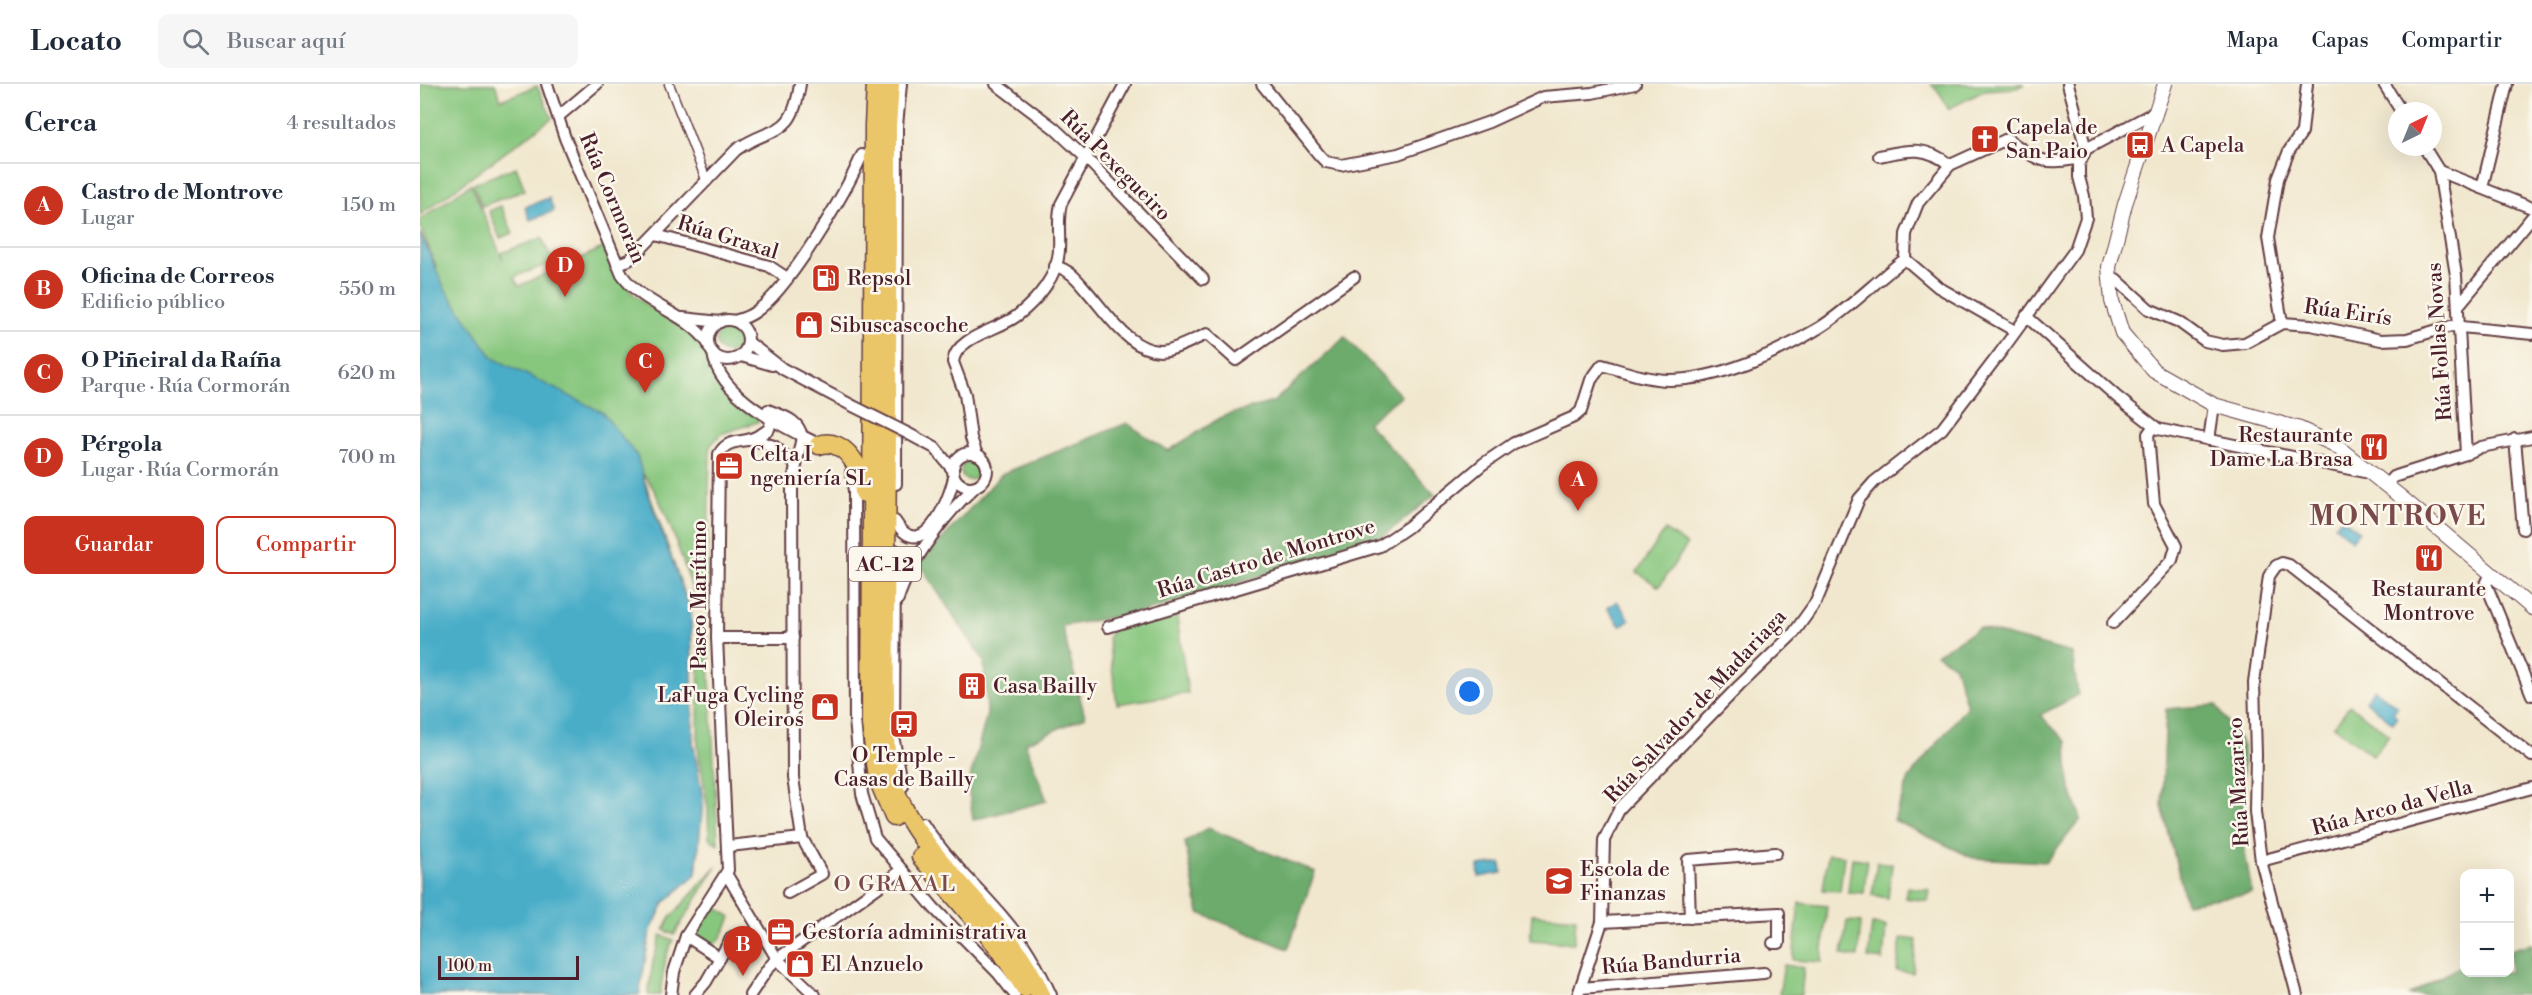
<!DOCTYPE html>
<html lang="es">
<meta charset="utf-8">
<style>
body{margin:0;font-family:"Libre Bodoni",serif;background:#f6f6f7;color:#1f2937}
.controls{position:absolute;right:18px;bottom:18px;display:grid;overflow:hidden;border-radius:12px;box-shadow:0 6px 24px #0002}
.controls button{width:54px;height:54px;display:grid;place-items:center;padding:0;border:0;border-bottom:2px solid #e0e1e3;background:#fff;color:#1f2937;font:30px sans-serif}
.compass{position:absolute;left:1968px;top:18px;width:54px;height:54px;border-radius:50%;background:#fff;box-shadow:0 6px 24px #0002;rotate:43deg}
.scale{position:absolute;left:18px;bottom:15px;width:141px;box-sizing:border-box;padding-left:6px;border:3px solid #4a1f2b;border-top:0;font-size:16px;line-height:21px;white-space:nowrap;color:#4a1f2b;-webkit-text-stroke:4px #fbf7ec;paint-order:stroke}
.you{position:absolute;left:1050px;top:608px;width:21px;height:21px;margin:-15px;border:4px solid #fff;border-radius:50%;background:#1a73e8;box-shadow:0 0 0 9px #1a73e833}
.badge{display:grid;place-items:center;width:39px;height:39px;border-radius:50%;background:#c8321e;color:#fff;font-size:20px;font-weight:700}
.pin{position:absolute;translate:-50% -50px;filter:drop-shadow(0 2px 3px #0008)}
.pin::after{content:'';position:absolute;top:32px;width:21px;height:18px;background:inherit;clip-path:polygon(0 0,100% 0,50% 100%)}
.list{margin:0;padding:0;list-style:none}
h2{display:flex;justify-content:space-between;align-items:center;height:78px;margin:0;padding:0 24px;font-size:26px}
h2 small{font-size:20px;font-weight:400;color:#747a83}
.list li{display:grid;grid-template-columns:39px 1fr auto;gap:18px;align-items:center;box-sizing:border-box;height:84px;padding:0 24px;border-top:2px solid #e0e1e3}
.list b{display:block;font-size:22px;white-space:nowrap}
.list p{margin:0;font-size:20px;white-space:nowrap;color:#747a83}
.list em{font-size:20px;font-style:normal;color:#747a83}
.actions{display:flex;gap:12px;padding:18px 24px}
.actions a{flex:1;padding:14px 0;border:2px solid #c8321e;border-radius:12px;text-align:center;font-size:21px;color:#c8321e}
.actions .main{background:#c8321e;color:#fff}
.icon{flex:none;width:33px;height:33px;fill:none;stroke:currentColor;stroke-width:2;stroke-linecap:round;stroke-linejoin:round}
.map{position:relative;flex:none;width:2112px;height:911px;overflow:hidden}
header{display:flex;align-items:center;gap:36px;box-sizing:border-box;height:84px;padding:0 30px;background:#fff;border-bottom:2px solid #e0e1e3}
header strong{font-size:28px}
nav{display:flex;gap:33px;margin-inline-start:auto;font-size:21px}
.search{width:420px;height:54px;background:#f6f6f7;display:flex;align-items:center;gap:15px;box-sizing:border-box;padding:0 21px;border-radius:12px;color:#747a83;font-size:22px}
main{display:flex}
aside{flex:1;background:#fff}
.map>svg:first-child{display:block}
.green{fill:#86c67d;stroke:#687254;stroke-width:1.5}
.forest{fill:#6cab6c;stroke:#5b654c;stroke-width:1.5}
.water{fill:#48adc8;stroke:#49667a;stroke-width:1.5}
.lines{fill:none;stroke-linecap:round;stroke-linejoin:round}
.pedestrian-casing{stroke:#633d43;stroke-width:11}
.minor-casing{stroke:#633d43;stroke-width:14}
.tertiary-casing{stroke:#633d43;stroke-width:16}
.trunk-casing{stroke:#633d43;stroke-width:21}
.pedestrian{stroke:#fff;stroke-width:8}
.minor{stroke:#fff;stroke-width:10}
.tertiary{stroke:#fff;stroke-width:14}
.trunk{stroke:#ebc669;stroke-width:18}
.minor-bridge-casing{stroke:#633d43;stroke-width:14;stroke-linecap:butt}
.minor-bridge{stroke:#fff;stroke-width:10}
.labels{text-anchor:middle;stroke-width:5;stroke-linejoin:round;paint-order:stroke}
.shield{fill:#fbf7ec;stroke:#7f6065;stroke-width:1.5}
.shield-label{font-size:20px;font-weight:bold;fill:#4a1f2b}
.poi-label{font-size:21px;fill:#4a1f2b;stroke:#fbf7ec;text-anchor:start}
.street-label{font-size:21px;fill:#4a1f2b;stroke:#fbf7ec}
.neighbourhood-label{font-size:22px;letter-spacing:1.5px;fill:#7a4a4b;stroke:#fbf7ec}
.district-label{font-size:27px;font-weight:bold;letter-spacing:1.5px;fill:#7a4a4b;stroke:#fbf7ec}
</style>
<header>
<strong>Locato</strong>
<div class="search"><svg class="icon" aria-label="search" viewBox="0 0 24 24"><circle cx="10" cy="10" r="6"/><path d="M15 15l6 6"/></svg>Buscar aquí</div>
<nav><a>Mapa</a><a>Capas</a><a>Compartir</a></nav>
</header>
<main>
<aside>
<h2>Cerca<small>4 resultados</small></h2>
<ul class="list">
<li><span class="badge">A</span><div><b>Castro de Montrove</b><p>Lugar</p></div><em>150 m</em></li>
<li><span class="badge">B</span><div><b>Oficina de Correos</b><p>Edificio público</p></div><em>550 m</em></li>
<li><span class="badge">C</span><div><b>O Piñeiral da Raíña</b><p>Parque · Rúa Cormorán</p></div><em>620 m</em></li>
<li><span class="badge">D</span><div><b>Pérgola</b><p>Lugar · Rúa Cormorán</p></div><em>700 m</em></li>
</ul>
<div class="actions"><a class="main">Guardar</a><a>Compartir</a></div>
</aside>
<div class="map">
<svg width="2112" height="911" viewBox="0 0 2112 911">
<rect width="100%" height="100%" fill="#fbf7ec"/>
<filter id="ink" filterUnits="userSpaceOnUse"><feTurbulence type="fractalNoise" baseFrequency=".0167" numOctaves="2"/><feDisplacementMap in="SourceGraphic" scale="12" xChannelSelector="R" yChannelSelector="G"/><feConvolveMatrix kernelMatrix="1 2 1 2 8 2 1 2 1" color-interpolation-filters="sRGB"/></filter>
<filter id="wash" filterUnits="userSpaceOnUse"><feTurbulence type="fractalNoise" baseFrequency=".008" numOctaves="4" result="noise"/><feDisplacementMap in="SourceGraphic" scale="24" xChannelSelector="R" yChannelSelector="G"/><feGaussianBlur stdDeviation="1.35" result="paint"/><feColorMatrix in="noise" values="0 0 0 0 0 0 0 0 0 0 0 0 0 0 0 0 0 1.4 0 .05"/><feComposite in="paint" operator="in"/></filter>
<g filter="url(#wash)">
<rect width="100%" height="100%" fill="#f1e7ce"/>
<g class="green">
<polygon points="0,0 75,0 81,16 117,2 132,34 0,131"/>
<polygon points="1511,0 1605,0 1597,4 1566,6 1528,25 1521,11"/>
<polygon points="96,83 105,106 62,122 53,100"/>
<path d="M51,100L83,176L81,169L122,154L133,178L94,193L99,202L185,163L210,207L229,223L270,248L283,263L300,304L311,315L340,333L338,338L301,350L290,362L287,509L278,521C265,487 245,413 222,389L271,528L273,658L283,716L276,790L244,819L230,848L219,911H0V149L17,184L0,142V136Z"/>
<polygon points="81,122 93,149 80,154 69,127"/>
<circle cx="308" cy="257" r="12"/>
<circle cx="550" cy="387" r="9"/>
<polygon points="1245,446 1267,461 1239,503 1217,488"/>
<polygon points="756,527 768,609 697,620 688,554 694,543"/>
<polygon points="288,554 298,760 289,754 288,725 278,663 279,563"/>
<polygon points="1930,621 1969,651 1953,672 1914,642"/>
<polygon points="1408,770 1424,772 1420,807 1403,806"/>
<polygon points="1432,774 1447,776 1444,809 1428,808"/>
<polygon points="1457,778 1472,780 1468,814 1452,811"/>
<polygon points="296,783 254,851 244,846 250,834"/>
<polygon points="1487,803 1510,806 1508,817 1485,814"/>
<polygon points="1379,819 1407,822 1402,878 1373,876"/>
<path d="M292,820L311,833C303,852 295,874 275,851L276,843Z"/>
<polygon points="1112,830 1156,834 1154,859 1110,856"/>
<polygon points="1427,837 1441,838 1438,873 1422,871"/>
<polygon points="1452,840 1466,842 1463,876 1448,874"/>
<polygon points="241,851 253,856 246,873 240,911 228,911 233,877"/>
<polygon points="1481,854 1497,856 1493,889 1477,887"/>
<polygon points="1364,881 1384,884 1381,911 1359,911"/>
</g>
<g class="forest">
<polygon points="925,253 981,312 947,339 1015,411 958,456 727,527 642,542 665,633 605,659 627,717 553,736 548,702 567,630 564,577 499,480 582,390 707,339 748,367 803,332 853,318"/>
<polygon points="1559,544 1652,569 1658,611 1620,631 1647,658 1649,699 1661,735 1626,778 1553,774 1474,736 1489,694 1547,622 1535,582 1516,570"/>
<polygon points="1796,621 1823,661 1823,757 1832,809 1766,819 1742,722 1746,625"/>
<polygon points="788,744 895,788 868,865 779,829 765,758"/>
<polygon points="2112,859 2112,911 1989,911 2044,880 2044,888 2090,888 2090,866"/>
</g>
<g class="water">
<polygon points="129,114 134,127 110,136 105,123"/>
<polygon points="0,149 25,205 73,274 182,328 217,372 228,410 271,528 273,658 283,716 276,790 244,819 230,848 219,911 0,911"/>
<polygon points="1922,434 1939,447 1932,456 1915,442"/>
<polygon points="1197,517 1210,536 1200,542 1187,524"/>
<polygon points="1954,605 1978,623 1973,629 1977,633 1973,639 1945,617"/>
<polygon points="1081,779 1082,789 1059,793 1058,782"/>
</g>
</g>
<g filter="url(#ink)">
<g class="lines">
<g class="pedestrian-casing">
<polyline id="pedestrian" points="249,0 287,98"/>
</g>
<g class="minor-casing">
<g id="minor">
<path d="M127,0L145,54L202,191C225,223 266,228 288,259"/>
<polyline points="576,0 634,44 666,74 783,195"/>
<polyline points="842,0 900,72 906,78 921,81 978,70 1069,38 1123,13 1172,9 1215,0"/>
<polyline points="1648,0 1666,65"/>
<polyline points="1964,0 1981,27"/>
<polyline points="139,32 177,0"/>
<path d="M1459,72C1488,66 1505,61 1530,81"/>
<polyline points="2019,87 2112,124"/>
<polyline points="2062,104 2087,0"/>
<polyline points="236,151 349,182 367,194"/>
<path d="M197,180L209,176L218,168L316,66C353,40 372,56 380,0"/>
<path d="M635,182C650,186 657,195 667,207C686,228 714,274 748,266C761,263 775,255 787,250L816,276L934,193"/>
<polyline points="1690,195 1696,195 1729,225 1759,238 1785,257 1803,261 1825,259 1862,239 1891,241 1961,256 1987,255 2031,242 2112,250"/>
<polyline points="2038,222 2112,133"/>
<polyline points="1606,232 1697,313 1738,345 1949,389"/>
<polyline points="263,234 300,238"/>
<circle cx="308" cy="256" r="20"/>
<path d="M314,237C321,235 329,233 335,228C368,207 426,108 442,71"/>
<polyline points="1862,239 1848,154 1858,95 1869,67 1882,48 1887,0"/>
<path d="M1595,247L1518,203L1485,175L1486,150L1498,119L1530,81L1587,55C1621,78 1621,81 1662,74"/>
<polyline points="328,258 363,285 431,321"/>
<path d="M293,269C298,312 366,345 403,362"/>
<polyline points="321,272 352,281"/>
<path d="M348,326C362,332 379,335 382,353L372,401L373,694L382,754L402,790L368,809"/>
<polyline points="487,349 515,364 533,386"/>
<polyline points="331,355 354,362 376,381"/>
<polyline points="2095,355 2103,445"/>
<polyline points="1789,356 1794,321"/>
<circle cx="550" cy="386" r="17"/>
<polyline points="2046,370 2061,363 2112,353"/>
<path d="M557,371L551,354L545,310L533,278C536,252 580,246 598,231C617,216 638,192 639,166C640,150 637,135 641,120L705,0"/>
<polyline points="431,388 434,407 435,636 442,710 455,754 514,824 578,889 595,911"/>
<polyline points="476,400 477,42 481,0"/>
<polyline points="1966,401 1973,393 2046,370 2036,191 2019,87 2004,63"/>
<path d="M475,437C502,482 529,417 534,393"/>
<polyline points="475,466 474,657 483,702"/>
<polyline points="2071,490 2066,500 2112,611"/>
<path d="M478,515C490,477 526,429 556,402"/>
<polyline points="1693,539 1752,476 1756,462 1734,420 1728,350 1734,342"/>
<path d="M688,543L960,462L988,443L1063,380L1094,359L1154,333L1161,327L1171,296L1182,281C1203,287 1227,296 1249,296C1297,296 1358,269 1399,244C1427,227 1457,196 1485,175"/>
<polyline points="297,554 373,554"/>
<path d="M503,739C524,773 556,801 582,832C603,856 618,882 631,911"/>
<polyline points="309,762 382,754"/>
<polyline points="1841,777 2112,704"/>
<polyline points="307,791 357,875 395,911"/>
<polyline points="1270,834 1268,776 1356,769"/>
<polyline points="1182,838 1359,829 1359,859 1353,859"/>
<polyline points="266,852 300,874"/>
<polyline points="1161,904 1344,889"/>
<path d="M251,911L254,888L266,852L308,786L297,554L299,370C307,356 317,359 331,355C337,353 344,349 349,345L352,334"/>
<polyline points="275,911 286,898 312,853"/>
<polyline points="330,911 349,883 357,875 482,786"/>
<polyline points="1158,911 1182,838 1184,756 1200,724 1319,602 1373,550 1396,518 1439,415 1454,398 1522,345 1580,269 1655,166 1666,134 1664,112 1659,93 1659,81 1666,65 1737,27"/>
<polyline points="1877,911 1841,777 1835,728 1836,671 1834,598 1849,492 1856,482 1862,479 1869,481 2112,672"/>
</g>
</g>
<g class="tertiary-casing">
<polyline id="tertiary" points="1745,0 1705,120 1689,183 1692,217 1702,249 1734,287 1794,321 1880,345 1915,361 1982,414 2112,524"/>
</g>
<g class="trunk-casing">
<g id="trunk">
<polyline points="456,0 454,41 451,640 458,695 474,733"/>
<path d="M470,0L467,42C467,185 468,328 466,471C465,517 464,563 465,610C465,640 463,673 473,701C504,784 587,830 621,911"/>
<path d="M399,361C425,352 444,388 444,409"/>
<polyline points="501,773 580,865 605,904"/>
</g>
</g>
<use href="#pedestrian" class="pedestrian"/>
<use href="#minor" class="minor"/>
<use href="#tertiary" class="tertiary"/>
<use href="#trunk" class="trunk"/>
<g class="minor-bridge-casing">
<polyline id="minor-bridge" points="431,321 487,349"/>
</g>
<use href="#minor-bridge" class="minor-bridge"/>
</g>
</g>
<defs>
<g id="church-square" transform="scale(1.5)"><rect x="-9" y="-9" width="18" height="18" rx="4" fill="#c8321e" stroke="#fbf7ec"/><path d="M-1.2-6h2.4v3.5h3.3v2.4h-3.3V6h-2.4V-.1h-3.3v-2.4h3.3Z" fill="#fff"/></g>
<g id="bus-square" transform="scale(1.5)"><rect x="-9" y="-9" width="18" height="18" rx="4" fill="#c8321e" stroke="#fbf7ec"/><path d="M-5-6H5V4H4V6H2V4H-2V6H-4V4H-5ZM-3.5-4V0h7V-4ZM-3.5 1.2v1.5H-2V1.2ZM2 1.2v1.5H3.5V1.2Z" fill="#fff"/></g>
<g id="fuel-square" transform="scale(1.5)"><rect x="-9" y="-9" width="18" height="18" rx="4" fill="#c8321e" stroke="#fbf7ec"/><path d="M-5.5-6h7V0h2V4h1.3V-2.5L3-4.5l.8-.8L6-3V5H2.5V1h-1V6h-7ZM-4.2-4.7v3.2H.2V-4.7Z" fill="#fff"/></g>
<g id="shop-square" transform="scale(1.5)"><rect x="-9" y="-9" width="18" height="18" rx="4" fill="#c8321e" stroke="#fbf7ec"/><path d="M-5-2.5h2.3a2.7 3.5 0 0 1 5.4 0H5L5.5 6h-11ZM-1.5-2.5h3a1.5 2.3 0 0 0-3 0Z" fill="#fff"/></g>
<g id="restaurant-square" transform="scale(1.5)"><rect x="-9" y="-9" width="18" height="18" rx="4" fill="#c8321e" stroke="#fbf7ec"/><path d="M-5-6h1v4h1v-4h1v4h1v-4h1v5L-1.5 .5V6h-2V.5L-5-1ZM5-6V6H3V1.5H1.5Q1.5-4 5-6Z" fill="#fff"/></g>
<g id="office-square" transform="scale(1.5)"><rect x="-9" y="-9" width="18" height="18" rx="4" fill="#c8321e" stroke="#fbf7ec"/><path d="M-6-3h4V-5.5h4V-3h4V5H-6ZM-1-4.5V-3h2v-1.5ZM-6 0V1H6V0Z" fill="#fff"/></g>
<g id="building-square" transform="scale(1.5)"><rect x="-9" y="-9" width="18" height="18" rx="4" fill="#c8321e" stroke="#fbf7ec"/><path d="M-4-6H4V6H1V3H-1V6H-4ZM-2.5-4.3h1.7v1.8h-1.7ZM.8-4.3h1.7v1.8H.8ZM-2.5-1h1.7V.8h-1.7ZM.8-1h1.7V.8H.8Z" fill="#fff"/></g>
<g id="school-square" transform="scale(1.5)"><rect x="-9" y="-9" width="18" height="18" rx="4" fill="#c8321e" stroke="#fbf7ec"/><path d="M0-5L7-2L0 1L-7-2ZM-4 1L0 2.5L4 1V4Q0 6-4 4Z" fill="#fff"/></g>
</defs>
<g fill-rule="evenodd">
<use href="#church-square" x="1565" y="55"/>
<use href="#bus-square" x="1720" y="61"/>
<use href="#fuel-square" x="406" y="194"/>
<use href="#shop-square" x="389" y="241"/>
<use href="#restaurant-square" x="1954" y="363"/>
<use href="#office-square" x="309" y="382"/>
<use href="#restaurant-square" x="2009" y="474"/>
<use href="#building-square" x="552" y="602"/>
<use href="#shop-square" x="405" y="623"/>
<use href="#bus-square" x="484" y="640"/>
<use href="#school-square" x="1139" y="797"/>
<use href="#office-square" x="361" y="848"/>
<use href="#shop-square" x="380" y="880"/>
</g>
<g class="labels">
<rect class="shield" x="429" y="463" width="72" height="34" rx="4.5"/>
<g class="shield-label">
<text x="465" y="487">AC-12</text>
</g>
<g class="poi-label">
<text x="1586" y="50">Capela de<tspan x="1586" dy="24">San Paio</tspan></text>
<text x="1741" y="68">A Capela</text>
<text x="427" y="201">Repsol</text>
<text x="410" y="248">Sibuscascoche</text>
<text x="1933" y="358" text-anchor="end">Restaurante<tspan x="1933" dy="24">Dame La Brasa</tspan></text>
<text x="330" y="377">Celta I<tspan x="330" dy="24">ngeniería SL</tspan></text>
<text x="2009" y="512" text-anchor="middle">Restaurante<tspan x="2009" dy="24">Montrove</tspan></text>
<text x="573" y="609">Casa Bailly</text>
<text x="384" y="618" text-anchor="end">LaFuga Cycling<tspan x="384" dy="24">Oleiros</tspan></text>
<text x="484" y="678" text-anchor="middle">O Temple -<tspan x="484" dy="24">Casas de Bailly</tspan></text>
<text x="1160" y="792">Escola de<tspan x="1160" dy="24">Finanzas</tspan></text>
<text x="382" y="855">Gestoría administrativa</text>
<text x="401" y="887">El Anzuelo</text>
</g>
<g class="street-label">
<text transform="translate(696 81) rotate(45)" y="7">Rúa Pexegueiro</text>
<text transform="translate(193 114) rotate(67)" y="7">Rúa Cormorán</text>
<text transform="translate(308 153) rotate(17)" y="7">Rúa Graxal</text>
<text transform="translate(1928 228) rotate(8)" y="7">Rúa Eirís</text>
<text transform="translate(2019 258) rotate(-94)" y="7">Rúa Follas Novas</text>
<text transform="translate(846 474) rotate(-17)" y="7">Rúa Castro de Montrove</text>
<text transform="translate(279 511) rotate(-90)" y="7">Paseo Marítimo</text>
<text transform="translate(1275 622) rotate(-47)" y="7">Rúa Salvador de Madariaga</text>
<text transform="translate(1818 698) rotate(-93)" y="7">Rúa Mazarico</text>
<text transform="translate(1972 723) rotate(-15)" y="7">Rúa Arco da Vella</text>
<text transform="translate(1251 877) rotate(-5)" y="7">Rúa Bandurria</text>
</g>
<g class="neighbourhood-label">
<text x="475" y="807">O GRAXAL</text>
</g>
<g class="district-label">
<text x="1978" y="441">MONTROVE</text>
</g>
</g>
</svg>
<div class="controls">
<button>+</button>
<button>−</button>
</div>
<svg class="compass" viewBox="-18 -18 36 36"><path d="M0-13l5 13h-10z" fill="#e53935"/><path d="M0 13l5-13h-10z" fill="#747a83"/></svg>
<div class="scale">100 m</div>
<div class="you"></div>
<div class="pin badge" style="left:1158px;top:427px">A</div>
<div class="pin badge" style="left:323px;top:892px">B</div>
<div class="pin badge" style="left:225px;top:309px">C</div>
<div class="pin badge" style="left:145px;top:213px">D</div>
</div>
</main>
